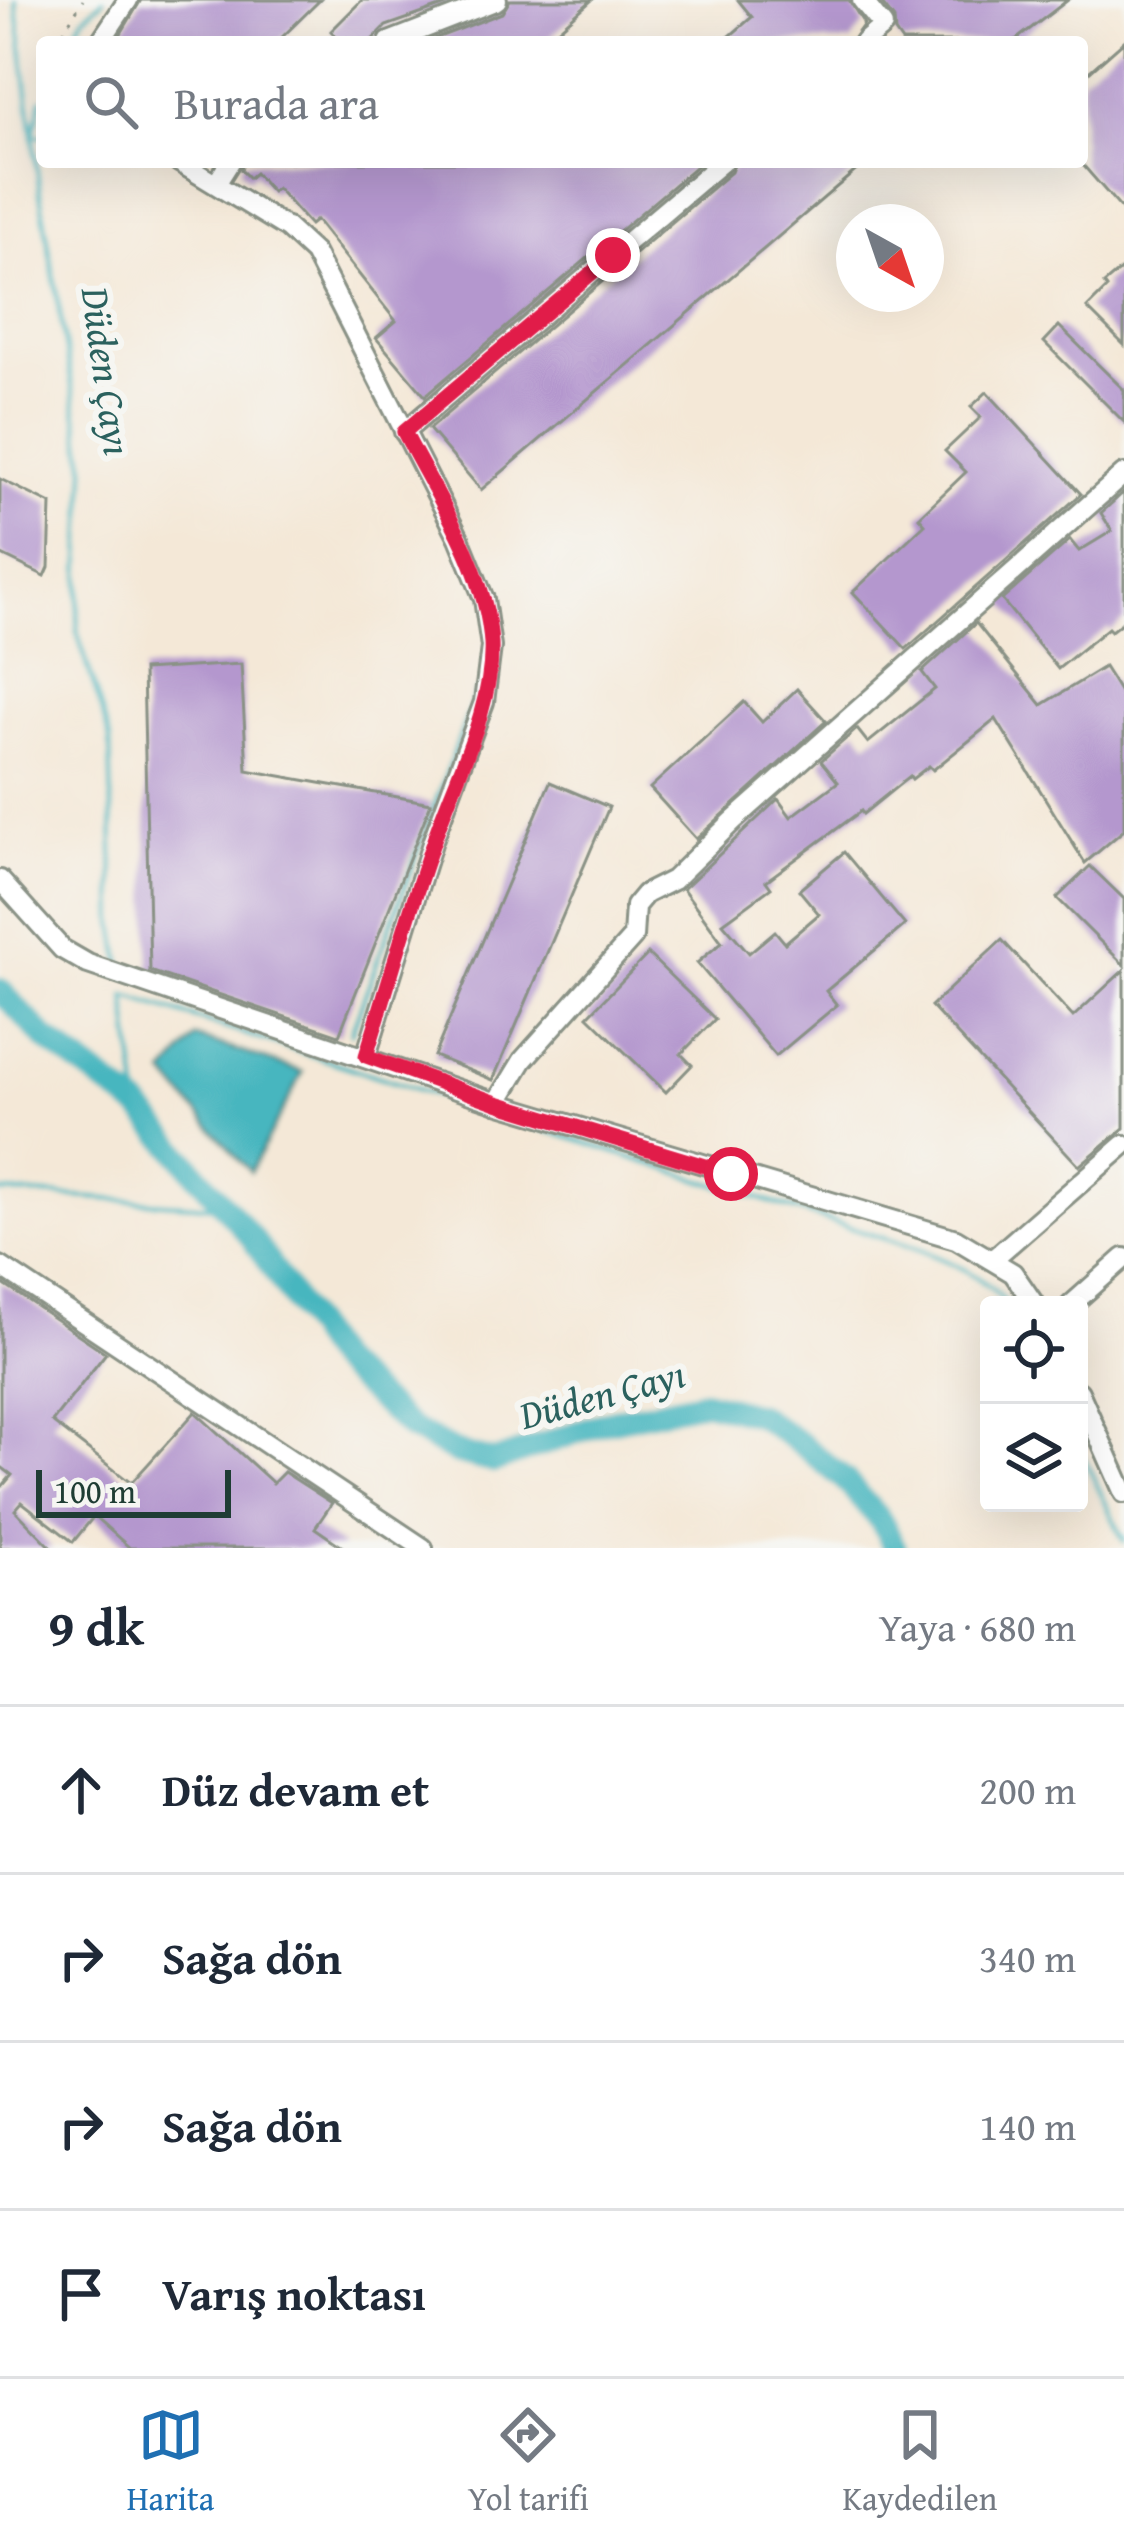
<!DOCTYPE html>
<html lang="tr">
<meta charset="utf-8">
<style>
body{margin:0;font-family:"Gentium Book Plus",serif;background:#f6f6f7;color:#1f2937}
.controls{position:absolute;right:36px;bottom:36px;display:grid;overflow:hidden;border-radius:12px;box-shadow:0 12px 48px #0002}
.controls button{width:108px;height:108px;display:grid;place-items:center;padding:0;border:0;border-bottom:3px solid #e0e1e3;background:#fff;color:#1f2937;font:60px sans-serif}
.compass{position:absolute;left:836px;top:204px;width:108px;height:108px;border-radius:50%;background:#fff;box-shadow:0 12px 48px #0002;rotate:140deg}
.scale{position:absolute;left:36px;bottom:30px;width:195px;box-sizing:border-box;padding-left:12px;border:6px solid #1f3d34;border-top:0;font-size:33px;line-height:42px;white-space:nowrap;color:#1f3d34;-webkit-text-stroke:9px #f6f6f2;paint-order:stroke}
.stop{position:absolute;width:36px;height:36px;margin:-27px;border:9px solid #e11d48;border-radius:50%;background:#fff}
.stop.end{background:#e11d48;border-color:#fff;box-shadow:0 3px 12px #0008}
.list{margin:0;padding:0;list-style:none}
h2{display:flex;justify-content:space-between;align-items:center;height:156px;margin:0;padding:0 48px;font-size:51px}
h2 small{font-size:39px;font-weight:400;color:#747a83}
.list li{display:grid;grid-template-columns:78px 1fr auto;gap:36px;align-items:center;box-sizing:border-box;height:168px;padding:0 48px;border-top:3px solid #e0e1e3}
.list b{display:block;font-size:45px;white-space:nowrap}
.list em{font-size:39px;font-style:normal;color:#747a83}
.icon{flex:none;width:66px;height:66px;fill:none;stroke:currentColor;stroke-width:2;stroke-linecap:round;stroke-linejoin:round}
.map{position:relative;flex:none;width:1124px;height:1548px;overflow:hidden}
.search{position:absolute;background:#fff;box-shadow:0 12px 48px #0002;left:36px;right:36px;top:36px;height:132px;display:flex;align-items:center;gap:30px;box-sizing:border-box;padding:0 42px;border-radius:12px;color:#747a83;font-size:45px}
.sheet{height:828px;background:#fff}
nav{display:flex;justify-content:space-around;align-items:center;box-sizing:border-box;height:168px;border-top:3px solid #e0e1e3;background:#fff;font-size:33px;color:#747a83}
nav a{display:grid;justify-items:center;gap:6px}
nav .on{color:#1f6fb2}
.map>svg:first-child{display:block}
.water{fill:#47b6bf;stroke:#337a7a;stroke-width:3}
.lines{fill:none;stroke-linecap:round;stroke-linejoin:round}
.stream{stroke:#47b6bf;stroke-width:4.5}
.river{stroke:#47b6bf;stroke-width:24}
.building{fill:#b497ce}
.minor-casing{stroke:#8a9286;stroke-width:24}
.path{stroke:#8a9286;stroke-width:3;stroke-dasharray:3 9;stroke-linecap:butt}
.minor{stroke:#fff;stroke-width:18}
.route{stroke:#e11d48;stroke-width:15}
.labels{text-anchor:middle;stroke-width:12;stroke-linejoin:round;paint-order:stroke}
.water-label{font-size:39px;font-style:italic;fill:#2b615e;stroke:#f6f6f2}
</style>
<div class="map">
<svg width="1124" height="1548" viewBox="0 0 1124 1548">
<rect width="100%" height="100%" fill="#f6f6f2"/>
<filter id="ink" filterUnits="userSpaceOnUse"><feTurbulence type="fractalNoise" baseFrequency=".00833" numOctaves="2"/><feDisplacementMap in="SourceGraphic" scale="24" xChannelSelector="R" yChannelSelector="G"/><feConvolveMatrix kernelMatrix="1 2 1 2 8 2 1 2 1" color-interpolation-filters="sRGB"/></filter>
<filter id="wash" filterUnits="userSpaceOnUse"><feTurbulence type="fractalNoise" baseFrequency=".004" numOctaves="4" result="noise"/><feDisplacementMap in="SourceGraphic" scale="48" xChannelSelector="R" yChannelSelector="G"/><feGaussianBlur stdDeviation="2.7" result="paint"/><feColorMatrix in="noise" values="0 0 0 0 0 0 0 0 0 0 0 0 0 0 0 0 0 1.4 0 .05"/><feComposite in="paint" operator="in"/></filter>
<g filter="url(#wash)">
<rect width="100%" height="100%" fill="#f4e8d7"/>
<polygon class="water" points="196,1037 303,1072 250,1172 165,1075"/>
<g class="lines">
<g class="stream">
<polyline points="16,0 40,193 86,470 77,631 110,739 115,924 122,967"/>
<polyline points="69,42 84,17 103,0"/>
<polyline points="42,99 33,136 42,136"/>
<polyline points="351,1033 477,690"/>
<path d="M140,1108L126,996L920,1250C956,1264 982,1275 1008,1305"/>
<polyline points="0,1192 225,1207"/>
<polyline points="1079,1448 1124,1541"/>
</g>
<polyline class="river" points="0,990 46,1039 140,1108 252,1238 335,1361 411,1429 454,1452 494,1462 605,1422 704,1401 758,1415 805,1447 845,1480 881,1521 895,1548"/>
</g>
<g id="blocks">
<g class="building">
<polygon points="141,0 320,0 277,42 116,42"/>
<polygon points="362,0 460,0 386,26 370,42 342,42 331,31"/>
<polygon points="510,0 592,0 544,42 426,42 502,13"/>
<polygon points="738,0 849,0 864,24 851,42 723,42 752,17"/>
<polygon points="879,0 1068,0 1013,42 902,42 895,32 894,19"/>
<polygon points="1124,41 1124,212 1082,164 1082,78"/>
<polygon points="243,162 701,162 425,396 376,338 396,321 316,220 310,225 277,188 272,192 255,173 249,178 241,170"/>
<polygon points="735,162 866,162 481,490 429,429 731,172"/>
<polygon points="1124,267 1124,345 1087,308 1107,288 1104,284"/>
<polygon points="1059,326 1124,390 1124,422 1044,342"/>
<polygon points="987,392 1081,494 906,649 853,592 925,524 919,517 966,472 945,451 981,417 971,407"/>
<polygon points="0,479 51,504 49,567 45,576 0,554"/>
<polygon points="1124,492 1124,621 1111,631 1108,628 1058,669 1002,600 1070,540 1079,551 1112,531 1101,513"/>
<polygon points="976,623 1042,705 1104,667 1124,699 1124,830 1085,863 996,719 933,770 929,766 912,779 910,776 863,814 861,811 766,881 771,888 723,923 749,953 775,931 785,943 819,914 799,890 844,852 905,925 826,991 837,1005 776,1056 697,963 722,942 683,889 778,799 791,817 838,782 821,761 857,729 868,743 935,689 922,672"/>
<polygon points="241,664 247,770 431,803 339,1035 150,971 143,670"/>
<polygon points="797,689 826,721 696,839 650,788 744,702 762,722"/>
<polygon points="550,782 609,807 493,1080 434,1056"/>
<polygon points="1090,866 1124,899 1124,965 1057,898"/>
<polygon points="1002,940 1073,1017 1124,970 1124,1128 1079,1166 931,1006"/>
<polygon points="648,954 715,1019 681,1054 692,1065 666,1092 588,1016"/>
<polygon points="0,1282 106,1353 52,1422 131,1483 195,1412 273,1483 284,1472 332,1503 315,1528 344,1548 130,1548 94,1516 73,1542 22,1502 15,1510 52,1548 0,1548 0,1489 12,1475 0,1466"/>
</g>
</g>
</g>
<g filter="url(#ink)">
<use href="#blocks" fill-opacity="0" stroke="#8a9286" stroke-width="3"/>
<g class="lines">
<g class="minor-casing">
<g id="minor">
<polyline points="862,0 883,26 864,42"/>
<polyline points="100,42 128,0"/>
<polyline points="389,42 497,0"/>
<polyline points="179,162 287,228 314,253 459,538 484,599 491,647 484,702 433,840 366,1056"/>
<polyline points="216,184 230,162"/>
<polyline points="404,432 722,162"/>
<polyline points="0,880 62,949 88,964 497,1103 956,1239 1013,1273 1035,1305"/>
<polyline points="497,1103 523,1060 633,937 635,906 645,894 673,880 733,821 1124,474"/>
<polyline points="993,1259 1124,1145"/>
<polyline points="0,1266 423,1548"/>
<polyline points="1071,1305 1124,1258"/>
<polyline points="1079,1392 1124,1493"/>
</g>
</g>
<polyline class="path" points="57,42 83,0"/>
<use href="#minor" class="minor"/>
</g>
</g>
<g class="lines" filter="url(#ink)">
<path class="route" d="M613,255L404,432C438,498 486,568 491,643C494,708 455,777 435,837C409,909 389,983 366,1056L497,1103L731,1174"/>
</g>
<g class="labels">
<g class="water-label">
<text transform="translate(107 371) rotate(82)" y="14">Düden Çayı</text>
<text transform="translate(602 1394) rotate(-15)" y="14">Düden Çayı</text>
</g>
</g>
</svg>
<div class="controls">
<button><svg class="icon" aria-label="locate" viewBox="0 0 24 24"><circle cx="12" cy="12" r="6"/><path d="M12 2v4M12 18v4M2 12h4M18 12h4"/></svg></button>
<button><svg class="icon" aria-label="layers" viewBox="0 0 24 24"><path d="M12 4l9 5-9 5-9-5zM3 14l9 5 9-5"/></svg></button>
</div>
<svg class="compass" viewBox="-18 -18 36 36"><path d="M0-13l5 13h-10z" fill="#e53935"/><path d="M0 13l5-13h-10z" fill="#747a83"/></svg>
<div class="scale">100 m</div>
<div class="stop" style="left:731px;top:1174px"></div>
<div class="stop end" style="left:613px;top:255px"></div>
<div class="search"><svg class="icon" aria-label="search" viewBox="0 0 24 24"><circle cx="10" cy="10" r="6"/><path d="M15 15l6 6"/></svg>Burada ara</div>
</div>
<section class="sheet">
<h2>9 dk<small>Yaya · 680 m</small></h2>
<ul class="list">
<li><svg class="icon" aria-label="ahead" viewBox="0 0 24 24"><path d="M12 20V5M6 11l6-6 6 6"/></svg><div><b>Düz devam et</b></div><em>200 m</em></li>
<li><svg class="icon" aria-label="right" viewBox="0 0 24 24"><path d="M7 20v-9h11M14 6l5 5-5 5"/></svg><div><b>Sağa dön</b></div><em>340 m</em></li>
<li><svg class="icon" aria-label="right" viewBox="0 0 24 24"><path d="M7 20v-9h11M14 6l5 5-5 5"/></svg><div><b>Sağa dön</b></div><em>140 m</em></li>
<li><svg class="icon" aria-label="arrive" viewBox="0 0 24 24"><path d="M6 21V4h12l-3 4 3 4H6"/></svg><div><b>Varış noktası</b></div></li>
</ul>
</section>
<nav>
<a class="on"><svg class="icon" aria-label="map" viewBox="0 0 24 24"><path d="M3 6l6-2 6 2 6-2v14l-6 2-6-2-6 2zM9 4v14M15 6v14"/></svg>Harita</a>
<a><svg class="icon" aria-label="directions" viewBox="0 0 24 24"><path d="M12 3l9 9-9 9-9-9zM9 14v-3h6M13 9l2 2-2 2"/></svg>Yol tarifi</a>
<a><svg class="icon" aria-label="saved" viewBox="0 0 24 24"><path d="M7 4h10v16l-5-4-5 4z"/></svg>Kaydedilen</a>
</nav>
